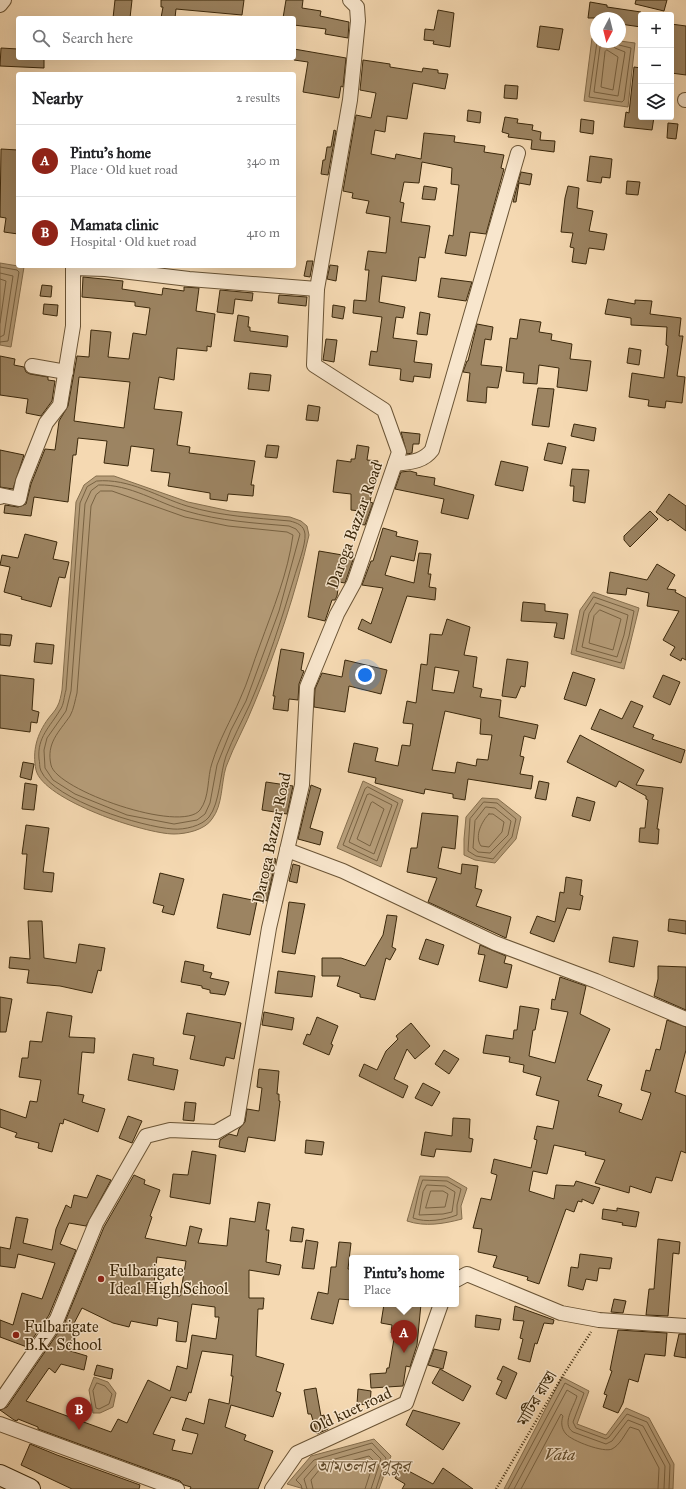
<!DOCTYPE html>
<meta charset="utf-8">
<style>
body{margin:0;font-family:"IM FELL Great Primer","Noto Serif Bengali",serif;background:#f6f6f6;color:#202124}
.controls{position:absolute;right:12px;top:12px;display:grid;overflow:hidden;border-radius:4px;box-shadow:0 4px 16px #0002}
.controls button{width:36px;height:36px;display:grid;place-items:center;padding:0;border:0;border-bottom:1px solid #e0e0e0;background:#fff;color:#202124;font:20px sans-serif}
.compass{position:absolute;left:590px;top:12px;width:36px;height:36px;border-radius:50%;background:#fff;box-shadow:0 4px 16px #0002;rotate:187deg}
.you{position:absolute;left:365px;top:675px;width:14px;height:14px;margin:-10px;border:3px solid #fff;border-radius:50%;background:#1a73e8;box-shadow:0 0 0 6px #1a73e833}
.badge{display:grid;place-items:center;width:26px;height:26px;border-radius:50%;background:#8f2418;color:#fff;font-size:13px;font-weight:700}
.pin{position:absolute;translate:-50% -33px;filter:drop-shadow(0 1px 2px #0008)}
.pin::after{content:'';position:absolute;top:21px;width:14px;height:12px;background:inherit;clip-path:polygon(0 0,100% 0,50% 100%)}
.popup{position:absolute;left:349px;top:1255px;width:110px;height:52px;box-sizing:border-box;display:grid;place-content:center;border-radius:4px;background:#fff;filter:drop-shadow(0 1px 3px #0005);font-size:13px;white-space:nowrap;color:#757577}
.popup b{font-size:15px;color:#202124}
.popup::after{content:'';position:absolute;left:50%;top:100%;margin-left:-8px;border:8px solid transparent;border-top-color:#fff}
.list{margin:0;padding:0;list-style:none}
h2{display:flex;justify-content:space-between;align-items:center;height:52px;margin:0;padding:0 16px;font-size:17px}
h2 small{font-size:13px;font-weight:400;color:#757577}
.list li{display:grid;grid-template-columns:26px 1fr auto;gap:12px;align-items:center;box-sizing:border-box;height:72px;padding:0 16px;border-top:1px solid #e0e0e0}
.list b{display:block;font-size:15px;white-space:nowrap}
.list p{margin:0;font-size:13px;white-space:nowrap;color:#757577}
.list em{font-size:13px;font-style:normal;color:#757577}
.icon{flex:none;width:22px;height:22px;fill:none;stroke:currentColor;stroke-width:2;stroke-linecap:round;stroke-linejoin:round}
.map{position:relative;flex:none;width:686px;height:1489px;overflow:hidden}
.search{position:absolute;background:#fff;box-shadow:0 4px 16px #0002;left:16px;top:16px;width:280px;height:44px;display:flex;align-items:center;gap:10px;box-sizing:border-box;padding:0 14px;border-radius:4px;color:#757577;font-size:15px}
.panel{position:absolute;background:#fff;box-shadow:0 4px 16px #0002;left:16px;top:72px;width:280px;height:196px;border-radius:4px}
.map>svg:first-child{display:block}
.water{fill:#b69d79;stroke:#856e4d}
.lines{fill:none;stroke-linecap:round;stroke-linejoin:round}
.shore{stroke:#786242;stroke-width:1}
.building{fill:#9c8462;stroke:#3b280b;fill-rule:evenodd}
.street-casing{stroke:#6a5435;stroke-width:16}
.secondary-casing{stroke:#3b280b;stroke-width:22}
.path{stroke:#3b280b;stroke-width:2.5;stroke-dasharray:1 2;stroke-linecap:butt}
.street{stroke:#f8e6cd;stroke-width:14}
.secondary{stroke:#f8e6cd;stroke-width:20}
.poi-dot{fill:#8f2418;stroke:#f8e6cd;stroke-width:1.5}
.labels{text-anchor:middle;stroke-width:3;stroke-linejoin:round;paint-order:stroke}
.street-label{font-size:16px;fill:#3b280b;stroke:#f8e6cd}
.poi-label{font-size:16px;fill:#3b280b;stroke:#f8e6cd;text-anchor:start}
.water-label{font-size:17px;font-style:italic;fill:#604b2c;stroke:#f8e6cd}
</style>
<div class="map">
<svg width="686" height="1489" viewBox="0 0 686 1489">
<rect width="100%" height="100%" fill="#f5d9b2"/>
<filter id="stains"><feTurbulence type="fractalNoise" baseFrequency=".005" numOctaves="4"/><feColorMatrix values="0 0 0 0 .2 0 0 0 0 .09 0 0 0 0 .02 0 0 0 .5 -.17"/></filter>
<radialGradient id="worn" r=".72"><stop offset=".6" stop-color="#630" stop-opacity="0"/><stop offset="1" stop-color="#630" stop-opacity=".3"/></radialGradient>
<g class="water">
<polygon points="592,38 596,38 596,42 620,41 635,43 628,107 584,101"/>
<polygon points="0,263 24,267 11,347 0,345"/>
<path d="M96,476H114L188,502L230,511L290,517L301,521L307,526L309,535C296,592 277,649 254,704C246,725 234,745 226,767C221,783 223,805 212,819C205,830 186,834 174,834C145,834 43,800 36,770C32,751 37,734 48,719C51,715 55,711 57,707C60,702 61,695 62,690L76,502L84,485Z"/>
<polygon points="593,592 639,608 624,669 571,654 580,610"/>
<polygon points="363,781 403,800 381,867 337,848"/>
<polygon points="482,798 498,799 521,817 516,839 495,863 475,860 464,855 464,839 466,817"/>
<path d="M420,1176L448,1177L467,1188L461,1206L462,1219C443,1224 425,1227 407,1221Z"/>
<polygon points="94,1377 108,1382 116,1393 113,1407 100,1413 93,1413 89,1390"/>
<polygon points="562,1377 589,1391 577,1424 606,1435 626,1408 649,1418 674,1464 673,1489 504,1489"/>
<polygon points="374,1439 391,1456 379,1489 304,1489 287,1484 311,1456"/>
</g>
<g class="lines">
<g class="shore">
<polyline points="597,42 589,97 622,102 624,100 631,48 619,45 616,42"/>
<polyline points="604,42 600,47 594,92 618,96 625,52 615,48 611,42"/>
<polygon points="607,50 618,57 613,90 601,87 605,52"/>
<polyline points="0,267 17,270 19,272 8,341 0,342"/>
<polyline points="0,273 13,276 4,335 0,337"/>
<polyline points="0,279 6,281 0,323"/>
<path d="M97,481C129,478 158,497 187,506C220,516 255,518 290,521C297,523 304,525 305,534C306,545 297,567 294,578C282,618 267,665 250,704C242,721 233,738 226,756C220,773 220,803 209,817C202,826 184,830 173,829C142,827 54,800 41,771C39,767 40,762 39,759C37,737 50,727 60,710C64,705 64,696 66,690L80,503L87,487Z"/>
<path d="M99,485C130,484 158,503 186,511C220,521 254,523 289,526L296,529L300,534L279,611L246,701L231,730L217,765L210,803L205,814L197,820L174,824L127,815L75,794L53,780L45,768L44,750L47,738L66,711L71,691L85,504L91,491Z"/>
<path d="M101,491H112L185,517L228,526L287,532L293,535C288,573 273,609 260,645C253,663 248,682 240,699C231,720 219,740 212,763C207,777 210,797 200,810C181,834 56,790 51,765C46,743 59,732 70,716C74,709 75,700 77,693L91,506L96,495Z"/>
<polygon points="594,597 634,611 629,636 621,663 576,651 584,612"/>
<polygon points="596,603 628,615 624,635 617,657 582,647 589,614"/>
<polygon points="600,610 621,619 613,650 589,643 594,616"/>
<polygon points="368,787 398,803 377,861 343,845 365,789"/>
<polygon points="370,794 392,805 374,854 349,842 367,795"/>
<polygon points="373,802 384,809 370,846 357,839 371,803"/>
<polygon points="484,802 497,803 516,819 512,837 493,859 476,856 468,851 470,819"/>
<polygon points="486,807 495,808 511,821 508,835 490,853 478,852 473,848 475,821"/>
<path d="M489,814H493L504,822L502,832L489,847L481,846C474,836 482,821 489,814Z"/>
<path d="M423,1180L447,1181L461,1189L457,1205V1215C444,1220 426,1223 413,1218L419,1191Z"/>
<polygon points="427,1185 445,1186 455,1192 452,1212 443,1214 419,1215 423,1192"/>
<polygon points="431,1191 443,1191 448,1194 445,1207 426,1208"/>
<polygon points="97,1383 105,1386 112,1394 109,1404 99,1409 96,1408 93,1391"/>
<polyline points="302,1489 301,1485 296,1480 314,1460 372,1443 386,1458 376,1489"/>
<polyline points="307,1489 304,1479 317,1464 371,1449 381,1459 371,1489"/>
<polyline points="313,1489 311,1480 320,1469 369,1456 374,1461 365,1489"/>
<polyline points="508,1489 565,1383 584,1393 573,1422 576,1428 606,1439 609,1437 627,1414 647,1422 670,1465 669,1489"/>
<path d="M514,1489L567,1390L577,1396C574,1407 561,1424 573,1432L606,1444L612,1441L628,1420L643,1426L665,1466L664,1489"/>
<path d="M521,1489L561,1414L563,1416C561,1422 561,1428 566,1434C572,1441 604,1453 612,1449C620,1445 625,1434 630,1427L639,1430L659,1468L658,1489"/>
</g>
</g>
<g class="building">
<polygon points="115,0 132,0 130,18 113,18"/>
<polygon points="161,0 244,0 242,15 176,9 175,18 161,18 163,7 161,7"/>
<polygon points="286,0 303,0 302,8 321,11 320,16 349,22 348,38 325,34 326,29 294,25 294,18 283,18"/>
<polygon points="636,0 667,0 664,11 635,4"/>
<polygon points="590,2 607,5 607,7 641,12 641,27 620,24 620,18 588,18"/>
<polygon points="438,10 454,13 450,47 433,44 434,41 424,40 425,29 434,30"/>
<polygon points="671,24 686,26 686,75 671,73"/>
<polygon points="540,26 563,29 559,50 537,47"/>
<polygon points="1,48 18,49 18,58 44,58 44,68 0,66"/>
<polygon points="294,49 346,58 343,87 341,86 339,98 303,92 308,62 294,60"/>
<polygon points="363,60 390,64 390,67 422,72 423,68 438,70 438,73 448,74 445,89 413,83 407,119 387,116 385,132 375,130 371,154 395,159 396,154 421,159 424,133 455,136 454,142 485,146 484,152 504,155 501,168 504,169 486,234 470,232 466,256 445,253 449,235 453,236 459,185 451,184 452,168 422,162 419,183 404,182 400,202 404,203 401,222 430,226 425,258 419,257 416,281 382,276 379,302 405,307 403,318 396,317 393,338 417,341 414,362 432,364 430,378 414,376 413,382 400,380 401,369 369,365 371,351 377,352 382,317 353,313 354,300 366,301 369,270 365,270 368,251 386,253 390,217 366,213 369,201 352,198 353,193 343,191 356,115 371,118 376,93 360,90"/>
<polygon points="634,67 641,68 641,117 654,117 652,130 624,127 626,112 629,113"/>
<polygon points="505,85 518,86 517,99 504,98"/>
<polygon points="468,110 481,112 480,123 467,121"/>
<polygon points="505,117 518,119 517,123 533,125 532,130 541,132 540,140 555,141 554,152 531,149 532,140 508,137 509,134 502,132"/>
<polygon points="581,119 594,121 593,134 580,132"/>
<polygon points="668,123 678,124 676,139 667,138"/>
<polygon points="334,130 336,131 328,175 321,174 323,160 325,160 327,147 331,147"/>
<polygon points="1,149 18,150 18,234 4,232 6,218 0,217"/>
<polygon points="590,156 612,159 610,178 602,177 601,183 587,181"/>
<polygon points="521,172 532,174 530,185 519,183 516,202 513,202"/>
<polygon points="627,181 640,182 638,195 626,194"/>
<polygon points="424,186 437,188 435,200 422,199"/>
<polygon points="568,186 579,188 577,208 593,211 589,231 607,234 604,250 589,248 586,264 572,262 574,248 570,247 573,233 561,232 565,198"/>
<polygon points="307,261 313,261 310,277 304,276"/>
<polygon points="330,265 338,266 336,281 327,279"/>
<path d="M83,277L123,281L122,289L162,295L163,288L184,291V287L199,288L196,311L215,314L211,347L207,346V351L177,348L174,380L159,377L154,409L182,412L177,445L190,447L189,453L255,461L251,485H254L253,496L228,494L227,501L210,499V493L168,486L170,473L151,471L154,449L131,446L128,466L104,463L107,441L78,438L76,455H73L68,502L34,497L31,516L4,513L5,505L18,507L26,504L31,484L45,449L55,450L59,421L68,406L77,356L89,357L91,330L111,332L108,357L129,359L133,333L146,335L150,308L135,306V302L82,297ZM79,377L130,382L124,428L74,421Z"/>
<polygon points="441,278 472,282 466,301 438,297"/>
<polygon points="42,285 52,286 51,297 40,296"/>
<polygon points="220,290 253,293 252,301 235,299 233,314 217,312"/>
<polygon points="279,295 307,297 306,306 278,303"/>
<polygon points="608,299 635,304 635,300 652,301 650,314 681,318 679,336 683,336 677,376 685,377 682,403 666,401 665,408 648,406 649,400 629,397 632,373 664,378 667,355 668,346 666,345 667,327 631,325 631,318 605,314"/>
<polygon points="44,304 58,305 57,316 43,314"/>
<polygon points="333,305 345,307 343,319 332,317"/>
<polygon points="420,312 430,314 427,335 417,334"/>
<polygon points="238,315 249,317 248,327 250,327 250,331 288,336 287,347 234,341"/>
<polygon points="520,319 541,322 539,332 552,334 551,340 572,344 570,359 591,361 587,391 557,387 559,368 539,365 537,384 523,383 524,373 506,371 510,338 517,339"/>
<polygon points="477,324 493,327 491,340 485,339 481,365 502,367 498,388 487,387 486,403 467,401 470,373 463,372 467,361 468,361"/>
<polygon points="326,339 337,340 334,362 323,360"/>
<polygon points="629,348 641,350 639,365 627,363"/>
<polygon points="0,356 15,359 14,365 24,367 26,372 30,374 48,377 48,380 55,381 52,401 41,416 26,413 28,399 0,395"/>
<polygon points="250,373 271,375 269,391 248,389"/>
<polygon points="538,388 554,389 549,427 532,425"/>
<polygon points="308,405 320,407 318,421 306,420"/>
<polygon points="574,424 596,428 594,441 571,436"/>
<polygon points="401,432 420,434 419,444 413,444 412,453 407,454"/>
<polygon points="548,443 566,447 562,464 544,460"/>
<polygon points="267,445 279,446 277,458 265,457"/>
<polygon points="357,445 369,447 367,460 378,461 370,502 373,503 365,525 358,524 360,511 351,510 351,494 333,492 337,460 351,462 351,459 355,459"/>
<polygon points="0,450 24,455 13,489 0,487"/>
<polygon points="501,461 528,467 523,491 495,485"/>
<polygon points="572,469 589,470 585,503 573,501 574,486 570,486"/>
<polygon points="410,471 417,473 416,475 435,478 434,485 474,495 468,519 441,513 444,499 395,489 401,472"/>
<polygon points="669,494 686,506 686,531 670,519 668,521 656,512"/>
<polygon points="650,511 658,519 630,547 624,540 624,536"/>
<polygon points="383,528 397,532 396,536 418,541 414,561 391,556 385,575 414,583 419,553 431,554 428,574 431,574 429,587 436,588 435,600 407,596 391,643 358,629 362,619 371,624 383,588 362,585 371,561 373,561"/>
<polygon points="25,534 57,542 53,559 69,562 65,578 59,577 51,607 21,599 22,597 4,592 10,567 0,565 2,555 18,558"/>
<polygon points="319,551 354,557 345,583 339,582 337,596 335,600 332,600 325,621 308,617"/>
<polygon points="657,564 675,575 667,589 676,590 675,592 686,598 686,660 682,658 681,661 670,655 675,647 663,640 679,611 647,606 649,593 627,588 626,595 607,593 610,572 647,580"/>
<polygon points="523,602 545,604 545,611 568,614 564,639 554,637 557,623 521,621"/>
<path d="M447,619L470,627L464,655L477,657L473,687L482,689L480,697L501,700L499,717L538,725L535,739L524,736L520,756L524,757L520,774L533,776L531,789L468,779L465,800L453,798V794L425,789L424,794L375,783L376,778L348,772L354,743L378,748L375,761L398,766L402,745L410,746L413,724L403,723L407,701L416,703L421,664L427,665L430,634L442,635ZM435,667L459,671L454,693L432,690ZM445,711L481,719L480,734L492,735L488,760L477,759L476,766L457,762L455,773L432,770Z"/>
<polygon points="0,634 12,635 10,646 0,645"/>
<polygon points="36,643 54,645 52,664 34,662"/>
<polygon points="281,649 304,653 301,670 304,671 299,684 298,700 289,699 288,711 273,709 275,696 273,696"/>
<polygon points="507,659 528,662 525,687 521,686 516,698 502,696"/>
<polygon points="345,660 387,670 381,694 349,686 345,712 314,707 315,689 322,673 342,677"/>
<polygon points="573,672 595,679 586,706 564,699"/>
<polygon points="0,675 34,679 32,710 39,712 37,723 31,722 30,732 0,728"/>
<polygon points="663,675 680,682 670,705 653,697"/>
<polygon points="631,701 643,706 633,727 654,735 652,739 685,750 681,763 591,729 600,709 622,719"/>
<polygon points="580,735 644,770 636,785 663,788 657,829 659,829 658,844 639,842 640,828 645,828 648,800 646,799 646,796 619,781 616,787 567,762"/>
<polygon points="23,762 34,764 31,780 20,777"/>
<polygon points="539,781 549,783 546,800 535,798"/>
<polygon points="266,782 293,786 287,814 262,810"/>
<polygon points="25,783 37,785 34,810 22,809"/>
<polygon points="311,785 321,789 310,828 323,832 320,845 298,839"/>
<polygon points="577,797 595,802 590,821 572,816"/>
<polygon points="422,813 458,816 455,849 442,847 438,868 461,874 462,864 478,866 475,888 482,890 476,906 511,917 506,938 428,902 437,878 407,872 411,848 417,848"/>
<polygon points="26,825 49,828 43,872 54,873 52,892 24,889 27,854 22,854"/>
<polygon points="267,857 276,859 267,901 256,898"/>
<polygon points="293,864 300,866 297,883 289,881"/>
<polygon points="160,873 184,879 174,915 162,912 164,906 153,903"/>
<polygon points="566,877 582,880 580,895 583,896 580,910 567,908 554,942 530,933 537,916 555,922 560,892 564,893"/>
<polygon points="223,894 257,901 250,935 217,928"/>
<polygon points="289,902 305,904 295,954 282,952"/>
<polygon points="387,915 397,916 392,947 396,949 390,960 386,958 375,1000 360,997 360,994 337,986 340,976 322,976 322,958 341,958 365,966 383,935"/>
<polygon points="669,919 686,921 686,934 668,931"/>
<polygon points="28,921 42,921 44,958 76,963 79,944 105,948 101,971 98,970 92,993 60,986 27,983 29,970 9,968 10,957 30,959"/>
<polygon points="613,937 638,941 634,967 609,962"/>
<polygon points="426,939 444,945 438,965 419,959"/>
<polygon points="480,945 506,956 504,963 512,965 507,988 479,981 485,955 478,954"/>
<polygon points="185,961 204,965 203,971 212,973 210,978 229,982 225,995 210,993 210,990 202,988 202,986 181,982"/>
<polygon points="658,966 686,967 686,1010 654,996 658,979"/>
<polygon points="278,971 315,976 312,997 275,993"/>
<polygon points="560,977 586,986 580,1014 610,1029 587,1080 602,1085 598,1096 622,1104 619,1112 642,1120 651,1093 641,1090 646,1070 650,1071 656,1049 660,1050 667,1020 686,1027 686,1050 675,1092 686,1096 686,1153 681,1151 672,1181 656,1177 651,1193 630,1186 629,1193 595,1183 605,1160 585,1155 586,1152 554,1145 547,1174 533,1171 529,1191 554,1199 556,1185 574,1186 576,1181 600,1188 593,1204 582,1199 582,1202 578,1201 574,1212 566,1209 539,1284 527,1280 528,1277 493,1267 497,1256 478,1252 482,1229 473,1228 481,1198 491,1200 497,1175 491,1173 494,1159 531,1168 537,1140 534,1139 537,1126 553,1129 559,1101 536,1095 541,1077 523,1072 524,1065 509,1062 510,1057 483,1053 486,1035 513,1039 514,1030 517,1030 520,1006 539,1009 535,1030 533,1030 529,1056 555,1063 568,1012 551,1009 552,999 555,1000"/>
<polygon points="0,997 12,999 6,1032 0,1032"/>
<polygon points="47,1012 72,1016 69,1037 95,1038 94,1053 82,1052 78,1094 84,1095 82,1102 105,1109 98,1132 64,1119 63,1124 60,1123 52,1152 38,1148 39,1143 15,1137 17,1133 0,1127 0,1109 26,1118 30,1101 37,1102 41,1080 19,1077 22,1058 28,1058 30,1041 42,1042"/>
<polygon points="264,1012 294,1018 292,1030 262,1025"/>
<polygon points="187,1013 241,1023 234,1059 226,1057 224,1066 190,1059 195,1036 183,1034"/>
<polygon points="317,1017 338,1026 331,1044 333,1045 329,1055 303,1044 307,1034 310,1035"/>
<polygon points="411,1023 430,1046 415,1059 407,1049 394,1079 408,1086 403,1098 359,1076 364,1064 377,1070 386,1051 398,1039 396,1036"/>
<polygon points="444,1050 459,1059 449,1074 435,1064"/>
<polygon points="133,1054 154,1058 153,1065 178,1070 174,1090 128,1080"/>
<polygon points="259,1069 279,1071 277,1094 279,1094 279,1101 280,1101 275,1141 248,1137 245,1152 219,1147 220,1140 229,1134 237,1136 239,1129 245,1122 247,1109 259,1111 262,1088 257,1087"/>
<polygon points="423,1083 440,1092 432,1106 415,1098"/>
<polygon points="185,1102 196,1103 194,1121 183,1120"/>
<polygon points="128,1116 142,1121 132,1143 119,1138"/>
<polygon points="453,1118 470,1119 469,1138 473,1139 471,1152 436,1149 434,1157 421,1155 425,1132 452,1136"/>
<polygon points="306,1140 324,1142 322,1155 305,1153"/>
<polygon points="192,1151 216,1155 210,1204 170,1197 173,1174 188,1175"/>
<polygon points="97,1175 111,1180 86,1226 69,1223 60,1244 76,1250 49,1315 27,1347 0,1337 0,1320 13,1325 22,1293 42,1299 55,1263 18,1254 15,1268 0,1266 0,1247 10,1249 16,1217 28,1219 23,1243 52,1250 56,1229 66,1205 71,1208 74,1195 87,1198"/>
<path d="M134,1175L145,1180L144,1184L160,1190L150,1216L152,1217L145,1238L186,1246L190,1226L202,1229L198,1243L227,1246L230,1218L255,1222L258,1202L270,1204L266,1230H269L266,1262L281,1265L279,1275L249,1270V1298H264L263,1309H258L256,1356L284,1364L276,1391L281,1393L273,1417L231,1405L225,1427L246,1435L244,1440L273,1451L258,1489H190L191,1487L184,1485L180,1481L38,1429V1427L18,1419L17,1421L14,1420L0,1410L7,1407L64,1324L104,1227ZM157,1257L186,1261L180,1296L153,1292ZM192,1304L215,1307V1317H219L216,1339L192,1335L187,1369L177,1366L170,1391L148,1380L127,1423L118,1419L111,1432L26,1401L49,1368L55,1373L61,1364L84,1370L87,1356L67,1350L76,1334L70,1331L82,1308L113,1323L129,1327L131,1321L157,1326L158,1318L178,1322L176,1341L186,1342ZM202,1351L233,1355L231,1376H233L229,1404L209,1399L204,1424L186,1418L182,1430L198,1434L192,1454L172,1450L175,1440L153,1434L171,1397L186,1401L189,1392L191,1393Z"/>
<polygon points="617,1208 639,1212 636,1227 622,1225 623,1223 602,1219 603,1209 617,1211"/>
<polygon points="292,1227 304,1229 302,1242 290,1241"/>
<polygon points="658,1239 680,1242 679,1254 673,1253 668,1316 646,1315 649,1289 654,1289"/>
<polygon points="306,1240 318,1242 314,1269 302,1268"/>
<polygon points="339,1242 351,1243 348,1269 352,1269 352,1300 339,1299 333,1324 311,1319 318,1292 328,1294 331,1267 336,1267"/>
<polygon points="580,1254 612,1258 610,1269 599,1268 597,1281 586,1279 583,1290 568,1286 571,1267 578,1268"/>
<polygon points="614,1299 626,1301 623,1313 611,1312"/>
<polygon points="384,1304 421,1304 417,1345 410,1367 406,1366 403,1386 371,1388 370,1374 386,1373 387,1368 389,1368 395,1333 391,1333 392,1325 381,1323"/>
<polygon points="515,1306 554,1320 553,1324 544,1323 537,1344 535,1343 530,1362 518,1359 523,1339 520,1338 524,1321 513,1320"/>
<polygon points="476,1315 501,1319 499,1330 475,1327"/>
<polygon points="618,1330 667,1333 665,1356 645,1354 638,1382 629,1379 623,1403 618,1413 603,1407 607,1395 604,1394 612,1371 610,1370"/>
<polygon points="679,1334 686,1334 686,1358 674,1356"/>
<polygon points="434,1349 447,1352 443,1369 428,1365"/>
<polygon points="97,1365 113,1369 111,1379 94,1375"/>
<polygon points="503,1366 517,1373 506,1399 496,1394 502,1381 497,1379"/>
<polygon points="440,1369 471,1386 463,1401 432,1383"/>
<polygon points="316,1388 321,1416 324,1415 328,1429 317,1434 311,1414 308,1414 304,1390"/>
<polygon points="358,1389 371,1391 370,1405 357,1404"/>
<polygon points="413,1410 460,1423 443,1450 406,1425"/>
<polygon points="30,1444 57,1455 140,1485 139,1489 72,1489 21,1465"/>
<polygon points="401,1467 433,1484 443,1468 473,1489 402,1489 405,1484 395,1478"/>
</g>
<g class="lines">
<g class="street-casing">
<g id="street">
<polyline points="0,5 4,0"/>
<polyline points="685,100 686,100"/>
<polyline points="32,366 66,372"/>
<path d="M395,464C410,462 423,462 432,450L518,153"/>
<polyline points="0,497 0,495 19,499 23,481 46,423 60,405 73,326 73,268 105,269 189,279 317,289"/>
<polyline points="287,850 343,871 495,943 596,981 686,1019"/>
<polyline points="456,1280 467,1274 561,1313 599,1320 686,1326"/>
<polyline points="0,1402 57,1319 96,1223 146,1136 170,1130 216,1132 237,1120 269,928 302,785 307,687 337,614 354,583 399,452 384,410 314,365 317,289 350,100 358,21 357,7 350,0"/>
<polyline points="0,1424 177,1489"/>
<polyline points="272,1489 297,1453 406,1403 441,1304"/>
</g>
</g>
<g class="secondary-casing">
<polyline id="secondary" points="0,1475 30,1489"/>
</g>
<polyline class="path" points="496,1489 562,1377 591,1332"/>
<use href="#street" class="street"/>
<use href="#secondary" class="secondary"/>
</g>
<g class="poi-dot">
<circle cx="101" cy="1279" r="4"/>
<circle cx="16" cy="1335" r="4"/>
</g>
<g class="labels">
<g class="street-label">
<text transform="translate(354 525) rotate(-70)" y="6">Daroga Bazzar Road</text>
<text transform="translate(271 838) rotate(-78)" y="6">Daroga Bazzar Road</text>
<text transform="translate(536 1398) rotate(-59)" y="6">মাটির রাস্তা</text>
<text transform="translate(350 1410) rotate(-25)" y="6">Old kuet road</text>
</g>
<g class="poi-label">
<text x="109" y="1276">Fulbarigate<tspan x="109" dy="18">Ideal High School</tspan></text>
<text x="24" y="1332">Fulbarigate<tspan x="24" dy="18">B.K. School</tspan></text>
</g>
<g class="water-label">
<text x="560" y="1460">Vata</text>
<text x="363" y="1472">আমতলার পুকুর</text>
</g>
</g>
<rect width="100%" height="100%" filter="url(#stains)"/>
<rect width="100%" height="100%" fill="url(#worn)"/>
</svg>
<div class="controls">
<button>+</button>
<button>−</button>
<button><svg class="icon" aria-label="layers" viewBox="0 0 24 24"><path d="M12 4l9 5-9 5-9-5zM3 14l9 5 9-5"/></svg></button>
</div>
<svg class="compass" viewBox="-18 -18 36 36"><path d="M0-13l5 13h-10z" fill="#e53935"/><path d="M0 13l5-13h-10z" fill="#757577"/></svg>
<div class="you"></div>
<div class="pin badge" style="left:404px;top:1353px">A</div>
<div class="popup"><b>Pintu's home</b>Place</div>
<div class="pin badge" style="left:79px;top:1430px">B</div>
<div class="search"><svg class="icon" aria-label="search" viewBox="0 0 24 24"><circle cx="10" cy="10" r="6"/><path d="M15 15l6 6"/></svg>Search here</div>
<section class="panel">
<h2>Nearby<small>2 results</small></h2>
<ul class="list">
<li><span class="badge">A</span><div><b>Pintu's home</b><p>Place · Old kuet road</p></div><em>340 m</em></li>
<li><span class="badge">B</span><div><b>Mamata clinic</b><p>Hospital · Old kuet road</p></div><em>410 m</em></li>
</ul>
</section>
</div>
